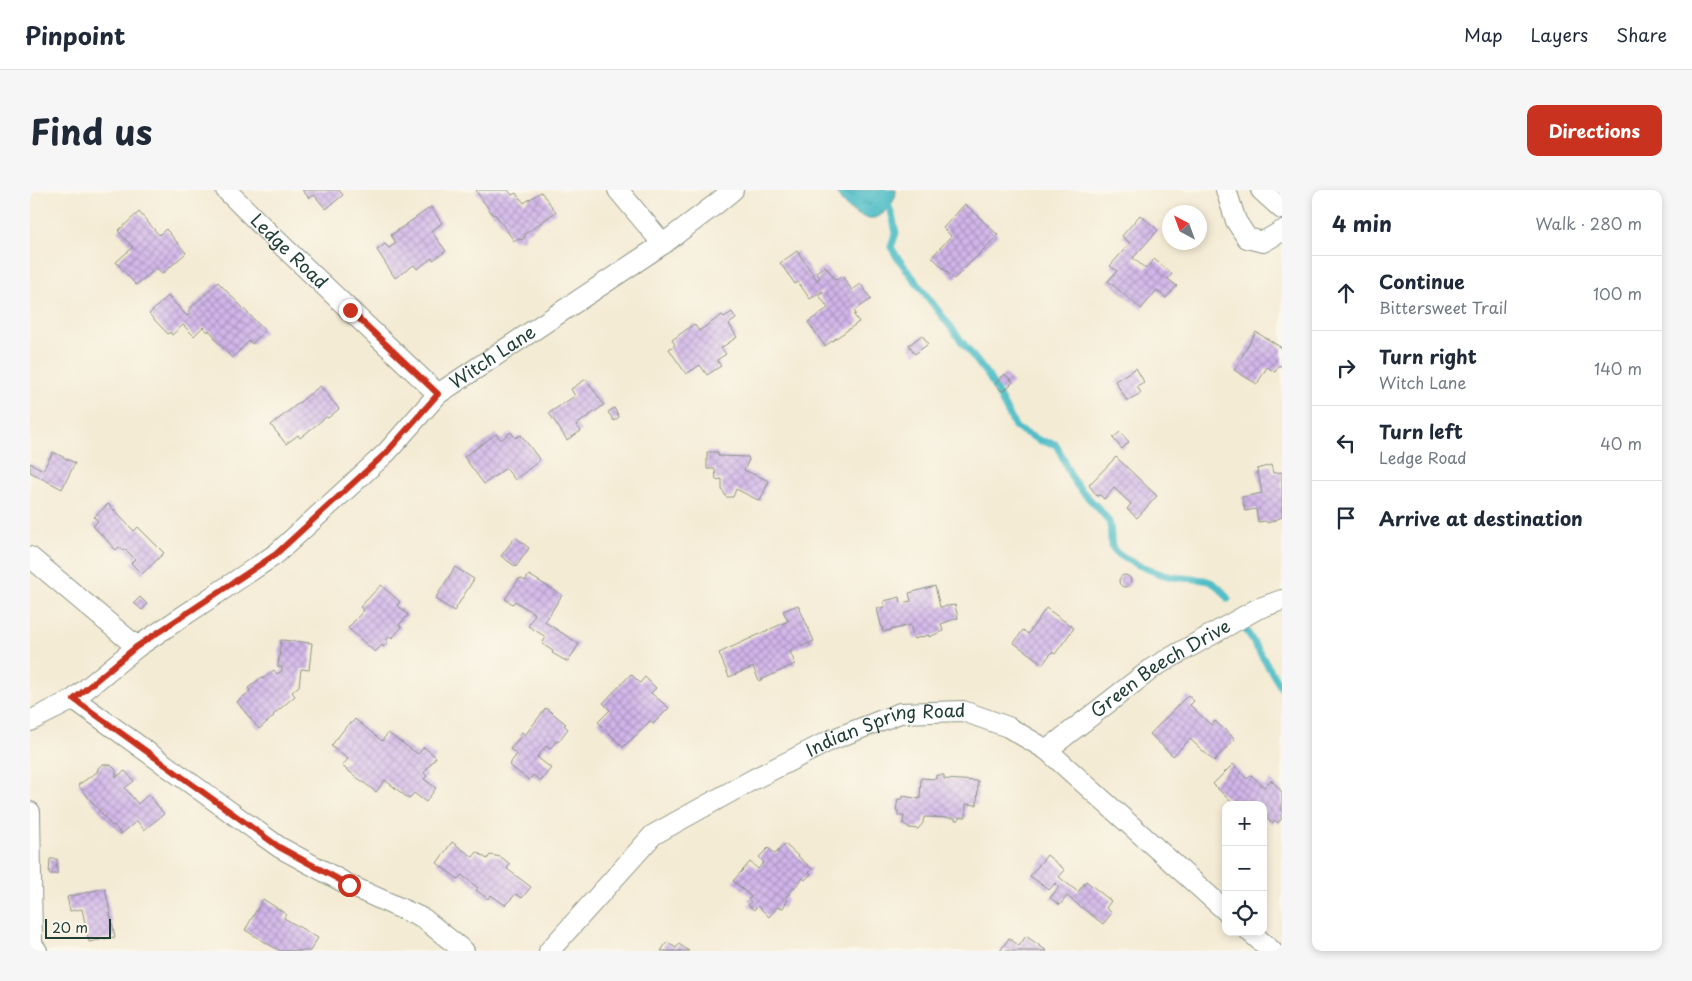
<!DOCTYPE html>
<meta charset="utf-8">
<style>
body{margin:0;font-family:"Playpen Sans",sans-serif;background:#f6f6f7;color:#1f2937}
.controls{position:absolute;right:15px;bottom:15px;display:grid;overflow:hidden;border-radius:10px;box-shadow:0 2px 8px #0003}
.controls button{width:45px;height:45px;display:grid;place-items:center;padding:0;border:0;border-bottom:1px solid #e0e1e3;background:#fff;color:#1f2937;font:25px sans-serif}
.compass{position:absolute;left:1132px;top:15px;width:45px;height:45px;border-radius:50%;background:#fff;box-shadow:0 2px 8px #0003;rotate:319deg}
.scale{position:absolute;left:15px;bottom:12px;width:66px;box-sizing:border-box;padding-left:5px;border:2px solid #1f3d34;border-top:0;font-size:14px;line-height:18px;white-space:nowrap;color:#1f3d34;-webkit-text-stroke:4px #fbf7ec;paint-order:stroke}
.stop{position:absolute;width:15px;height:15px;margin:-11px;border:4px solid #c8321e;border-radius:50%;background:#fff}
.stop.end{background:#c8321e;border-color:#fff;box-shadow:0 1px 5px #0008}
.list{margin:0;padding:0;list-style:none}
h2{display:flex;justify-content:space-between;align-items:center;height:65px;margin:0;padding:0 20px;font-size:21px}
h2 small{font-size:16px;font-weight:400;color:#747a83}
.list li{display:grid;grid-template-columns:32px 1fr auto;gap:15px;align-items:center;box-sizing:border-box;height:75px;padding:0 20px;border-top:1px solid #e0e1e3}
.list b{display:block;font-size:19px;white-space:nowrap}
.list p{margin:0;font-size:16px;white-space:nowrap;color:#747a83}
.list em{font-size:16px;font-style:normal;color:#747a83}
.icon{flex:none;width:28px;height:28px;fill:none;stroke:currentColor;stroke-width:2;stroke-linecap:round;stroke-linejoin:round}
.map{position:relative;flex:none;width:1252px;height:761px;overflow:hidden;border-radius:10px}
header{display:flex;align-items:center;gap:30px;box-sizing:border-box;height:70px;padding:0 25px;background:#fff;border-bottom:1px solid #e0e1e3}
header strong{font-size:24px}
nav{display:flex;gap:28px;margin-inline-start:auto;font-size:18px}
.intro{display:flex;align-items:center;justify-content:space-between;box-sizing:border-box;height:120px;padding:0 30px}
h1{margin:0;font-size:35px}
.button{padding:12px 22px;border-radius:10px;background:#c8321e;color:#fff;font-size:18px;font-weight:700}
main{display:flex;gap:30px;padding:0 30px}
aside{flex:1;background:#fff;border-radius:10px;box-shadow:0 2px 8px #0003}
.map>svg:first-child{display:block}
.water{fill:url(#water-ripples);stroke:#387e7e}
.lines{fill:none;stroke-linecap:round;stroke-linejoin:round}
.stream{stroke:#50bec7;stroke-width:7}
.building{fill:url(#building-cross-hatch)}
.minor-casing{stroke:#8a9484;stroke-width:22}
.minor{stroke:#fff;stroke-width:20}
.route{stroke:#c8321e;stroke-width:6}
.labels{text-anchor:middle;stroke-width:4;stroke-linejoin:round;paint-order:stroke}
.street-label{font-size:18px;fill:#1f3d34;stroke:#fbf7ec}
</style>
<header>
<strong>Pinpoint</strong>
<nav><a>Map</a><a>Layers</a><a>Share</a></nav>
</header>
<div class="intro"><h1>Find us</h1><a class="button">Directions</a></div>
<main>
<div class="map">
<svg width="1252" height="761" viewBox="0 0 1252 761">
<defs>
<pattern id="water-ripples" width="26" height="14" patternUnits="userSpaceOnUse" patternTransform="scale(1.25)"><rect width="26" height="14" fill="#50bec7"/><path d="M2 4q2-2 4 0t4 0M15 11q2-2 4 0t4 0" fill="none" stroke="#429ca2"/></pattern>
<pattern id="building-cross-hatch" width="8" height="8" patternUnits="userSpaceOnUse" patternTransform="scale(1.25)"><rect width="8" height="8" fill="#d1b4ea"/><path d="M0 0l8 8M0 8l8-8" fill="none" stroke="#a994be"/></pattern>
</defs>
<rect width="100%" height="100%" fill="#fbf7ec"/>
<filter id="ink" filterUnits="userSpaceOnUse"><feTurbulence type="fractalNoise" baseFrequency=".02" numOctaves="2"/><feDisplacementMap in="SourceGraphic" scale="10" xChannelSelector="R" yChannelSelector="G"/><feConvolveMatrix kernelMatrix="1 2 1 2 8 2 1 2 1" color-interpolation-filters="sRGB"/></filter>
<filter id="wash" filterUnits="userSpaceOnUse"><feTurbulence type="fractalNoise" baseFrequency=".0096" numOctaves="4" result="noise"/><feDisplacementMap in="SourceGraphic" scale="20" xChannelSelector="R" yChannelSelector="G"/><feGaussianBlur stdDeviation="1.12" result="paint"/><feColorMatrix in="noise" values="0 0 0 0 0 0 0 0 0 0 0 0 0 0 0 0 0 1.4 0 .05"/><feComposite in="paint" operator="in"/></filter>
<g filter="url(#wash)">
<rect width="100%" height="100%" fill="#f4ebd4"/>
<path class="water" d="M806,0H866C866,7 863,13 858,18C854,23 849,28 842,28C828,29 809,13 806,0Z"/>
<g class="lines">
<g class="stream">
<path d="M853,0L862,25L866,43L861,57L867,67L959,187L986,238L1011,251L1025,254C1034,266 1036,279 1044,291C1054,306 1070,317 1079,332C1083,340 1078,354 1085,361C1093,370 1132,386 1144,387C1155,389 1168,388 1178,391C1185,393 1194,402 1198,409"/>
<polyline points="1216,440 1252,499"/>
</g>
</g>
<g id="blocks">
<g class="building">
<polygon points="272,0 309,0 313,5 296,19 284,5 279,8"/>
<polygon points="447,0 478,0 482,5 486,3 494,13 511,2 526,22 495,44 495,47 492,50 489,49 484,51 465,24 463,25 446,1"/>
<polygon points="935,14 968,45 924,89 902,67 921,46 913,38"/>
<polygon points="401,17 412,33 401,41 416,61 403,70 402,68 387,79 384,75 365,88 347,60 355,54 359,58 366,53 361,45"/>
<polygon points="109,22 129,45 136,39 156,63 132,84 127,78 106,95 86,72 103,57 88,41"/>
<polygon points="1110,25 1128,40 1103,68 1116,79 1124,69 1142,84 1138,89 1147,96 1136,108 1127,100 1111,119 1078,91 1087,81 1080,76 1100,53 1092,46"/>
<polygon points="767,61 787,90 790,88 786,82 795,76 806,90 812,86 822,100 831,94 841,109 824,121 826,124 824,125 829,132 795,156 778,132 798,118 789,105 793,102 792,101 780,109 768,92 765,94 750,73"/>
<polygon points="188,92 235,141 222,154 219,151 202,168 184,148 185,147 179,140 178,142 173,137 164,146 153,135 142,145 140,142 138,144 119,124 138,106 157,126 160,124 158,121"/>
<polygon points="702,122 706,129 699,134 707,147 691,158 696,164 687,170 691,176 677,185 670,175 656,184 639,159 645,155 642,150 664,134 669,141 692,125 694,127"/>
<polygon points="1226,142 1252,158 1252,177 1249,175 1245,182 1237,177 1227,194 1204,180"/>
<polygon points="892,145 898,154 885,164 879,155"/>
<polygon points="1106,178 1114,192 1107,196 1111,203 1097,211 1085,191"/>
<polygon points="975,184 983,192 973,202 965,194"/>
<polygon points="556,189 574,215 546,235 551,241 537,250 519,223 545,206 541,199"/>
<polygon points="290,196 309,219 298,228 296,227 270,248 268,245 256,254 241,235"/>
<polygon points="584,218 589,227 584,231 578,222"/>
<polygon points="481,242 485,248 491,245 510,270 485,290 476,278 454,294 434,267 466,244 471,250"/>
<polygon points="1090,242 1099,252 1092,259 1083,248"/>
<polygon points="23,262 45,273 32,299 0,282 0,273 13,280"/>
<polygon points="677,262 688,262 688,266 718,267 719,270 714,280 739,291 730,311 706,299 703,307 696,307 692,299 692,289 686,290 685,279 677,279"/>
<polygon points="1086,267 1127,306 1107,328 1097,319 1101,314 1084,298 1074,309 1070,305 1067,306 1059,295"/>
<polygon points="1241,275 1243,283 1252,282 1252,327 1238,333 1235,331 1228,332 1226,319 1215,321 1212,307 1232,303 1227,279"/>
<polygon points="78,314 104,341 108,337 134,363 112,384 101,373 105,369 95,359 93,361 89,357 86,360 63,336 68,331 64,327"/>
<polygon points="485,347 499,358 486,377 471,366"/>
<polygon points="425,377 444,389 424,421 405,409"/>
<circle cx="1095" cy="391" r="6"/>
<polygon points="499,385 532,405 515,432 549,454 538,472 522,463 523,461 512,454 516,447 498,436 505,424 485,411 483,414 475,409 490,388 495,391"/>
<polygon points="351,395 370,412 367,415 378,425 369,435 372,437 362,448 360,446 356,450 358,452 353,457 352,455 345,462 318,438 334,420 330,417"/>
<polygon points="905,396 910,417 925,415 928,428 911,434 913,441 899,447 899,445 884,449 880,435 853,442 847,419 855,417 854,411 870,407 871,413 881,411 879,403"/>
<polygon points="110,407 117,414 112,420 104,413"/>
<polygon points="768,415 784,451 760,461 765,474 729,491 723,477 699,487 689,463 758,431 753,421"/>
<polygon points="1016,418 1044,438 1025,464 1022,462 1013,474 984,453 993,440 998,444"/>
<polygon points="251,450 282,453 279,480 271,479 269,496 262,502 265,506 243,525 244,526 229,539 207,512 220,501 218,498 232,487 233,489 244,480 247,484 252,481 252,477 248,477"/>
<polygon points="601,484 610,493 615,487 626,498 621,503 639,518 623,534 620,531 613,538 614,538 593,557 568,532 580,520 573,513"/>
<polygon points="1158,505 1164,511 1160,515 1181,535 1185,531 1205,549 1184,571 1160,549 1143,566 1120,544"/>
<polygon points="516,518 536,534 534,535 538,539 528,552 526,551 520,559 516,556 507,567 521,578 511,591 503,585 499,590 479,575 487,564 480,559 491,546 489,545 492,542 495,545"/>
<polygon points="325,529 352,551 358,543 388,564 394,557 406,567 394,583 397,586 394,589 406,598 396,612 384,603 379,609 355,590 346,602 312,576 318,569 301,556 319,533 321,534"/>
<polygon points="73,574 81,575 86,580 86,587 95,581 104,591 95,598 108,614 119,604 134,624 114,640 107,631 91,644 84,635 82,636 48,595 67,582 68,578"/>
<polygon points="1203,574 1217,589 1221,585 1234,597 1241,590 1252,602 1252,624 1250,626 1252,628 1248,633 1245,630 1242,634 1233,624 1233,615 1204,615 1183,594"/>
<polygon points="906,585 914,585 914,589 948,591 947,615 936,614 936,627 929,627 929,630 925,630 925,628 894,627 893,633 888,639 879,638 873,633 874,626 868,626 868,621 866,621 868,609 873,609 873,606 890,609 891,588 906,589"/>
<polygon points="422,652 443,667 447,662 457,669 460,665 471,667 480,674 477,679 501,697 492,708 486,704 475,715 461,705 458,709 446,700 448,698 432,685 428,689 407,673"/>
<polygon points="755,654 782,679 779,682 781,684 775,690 773,688 756,707 758,709 753,718 747,717 739,727 728,716 724,720 718,715 721,712 718,709 721,707 703,691 720,672 728,679 734,672 729,667 738,658 745,664"/>
<polygon points="1017,665 1035,680 1029,687 1048,702 1056,691 1081,711 1076,718 1082,723 1073,734 1037,706 1030,715 1020,708 1029,697 1025,693 1019,700 1000,686"/>
<polygon points="20,669 27,669 27,684 19,684"/>
<polygon points="75,698 85,747 59,752 52,719 40,721 37,707"/>
<polygon points="233,709 256,724 254,728 288,748 280,761 250,761 215,740"/>
<polygon points="996,746 1017,761 970,761 979,748 989,756"/>
<polygon points="637,752 646,758 649,754 659,761 631,761"/>
</g>
</g>
</g>
<g filter="url(#ink)">
<use href="#blocks" fill-opacity="0" stroke="#8a9484" stroke-width="1"/>
<g class="lines">
<g class="minor-casing">
<g id="minor">
<path id="s1" d="M196,0L239,43L408,204"/>
<polyline points="588,0 633,54"/>
<polyline points="1196,0 1206,31 1217,48 1233,52 1252,41"/>
<polyline points="1231,0 1252,19"/>
<polyline points="0,367 107,457"/>
<polyline points="44,509 249,657 319,695 394,729 434,761"/>
<path id="s2" d="M0,531L44,509L107,457L246,364L357,262L408,204L633,54L686,14L703,0"/>
<path id="s3" d="M1017,560L1124,477L1227,419L1252,410"/>
<polyline points="0,622 2,754 7,761"/>
<polyline points="1220,742 1242,761"/>
<path id="s4" d="M519,761L623,645L722,590L801,550L870,523L933,521L978,537L1017,560L1196,721"/>
</g>
</g>
<use href="#minor" class="minor"/>
</g>
</g>
<g class="lines" filter="url(#ink)">
<polyline class="route" points="319,695 249,657 44,509 106,457 246,364 357,262 408,204 320,120"/>
</g>
<g class="labels">
<g class="street-label">
<text dy="6" stroke="none"><textPath href="#s1" startOffset="88">Ledge Road</textPath></text>
<text dy="6" stroke="none"><textPath href="#s2" startOffset="592">Witch Lane</textPath></text>
<text dy="6" stroke="none"><textPath href="#s3" startOffset="140">Green Beech Drive</textPath></text>
<text dy="6" stroke="none"><textPath href="#s4" startOffset="414">Indian Spring Road</textPath></text>
</g>
</g>
</svg>
<div class="controls">
<button>+</button>
<button>−</button>
<button><svg class="icon" aria-label="locate" viewBox="0 0 24 24"><circle cx="12" cy="12" r="6"/><path d="M12 2v4M12 18v4M2 12h4M18 12h4"/></svg></button>
</div>
<svg class="compass" viewBox="-18 -18 36 36"><path d="M0-13l5 13h-10z" fill="#e53935"/><path d="M0 13l5-13h-10z" fill="#747a83"/></svg>
<div class="scale">20 m</div>
<div class="stop" style="left:319px;top:695px"></div>
<div class="stop end" style="left:320px;top:120px"></div>
</div>
<aside>
<h2>4 min<small>Walk · 280 m</small></h2>
<ul class="list">
<li><svg class="icon" aria-label="ahead" viewBox="0 0 24 24"><path d="M12 20V5M6 11l6-6 6 6"/></svg><div><b>Continue</b><p>Bittersweet Trail</p></div><em>100 m</em></li>
<li><svg class="icon" aria-label="right" viewBox="0 0 24 24"><path d="M7 20v-9h11M14 6l5 5-5 5"/></svg><div><b>Turn right</b><p>Witch Lane</p></div><em>140 m</em></li>
<li><svg class="icon" aria-label="left" viewBox="0 0 24 24"><path d="M17 20v-9H6M10 6l-5 5 5 5"/></svg><div><b>Turn left</b><p>Ledge Road</p></div><em>40 m</em></li>
<li><svg class="icon" aria-label="arrive" viewBox="0 0 24 24"><path d="M6 21V4h12l-3 4 3 4H6"/></svg><div><b>Arrive at destination</b></div></li>
</ul>
</aside>
</main>
